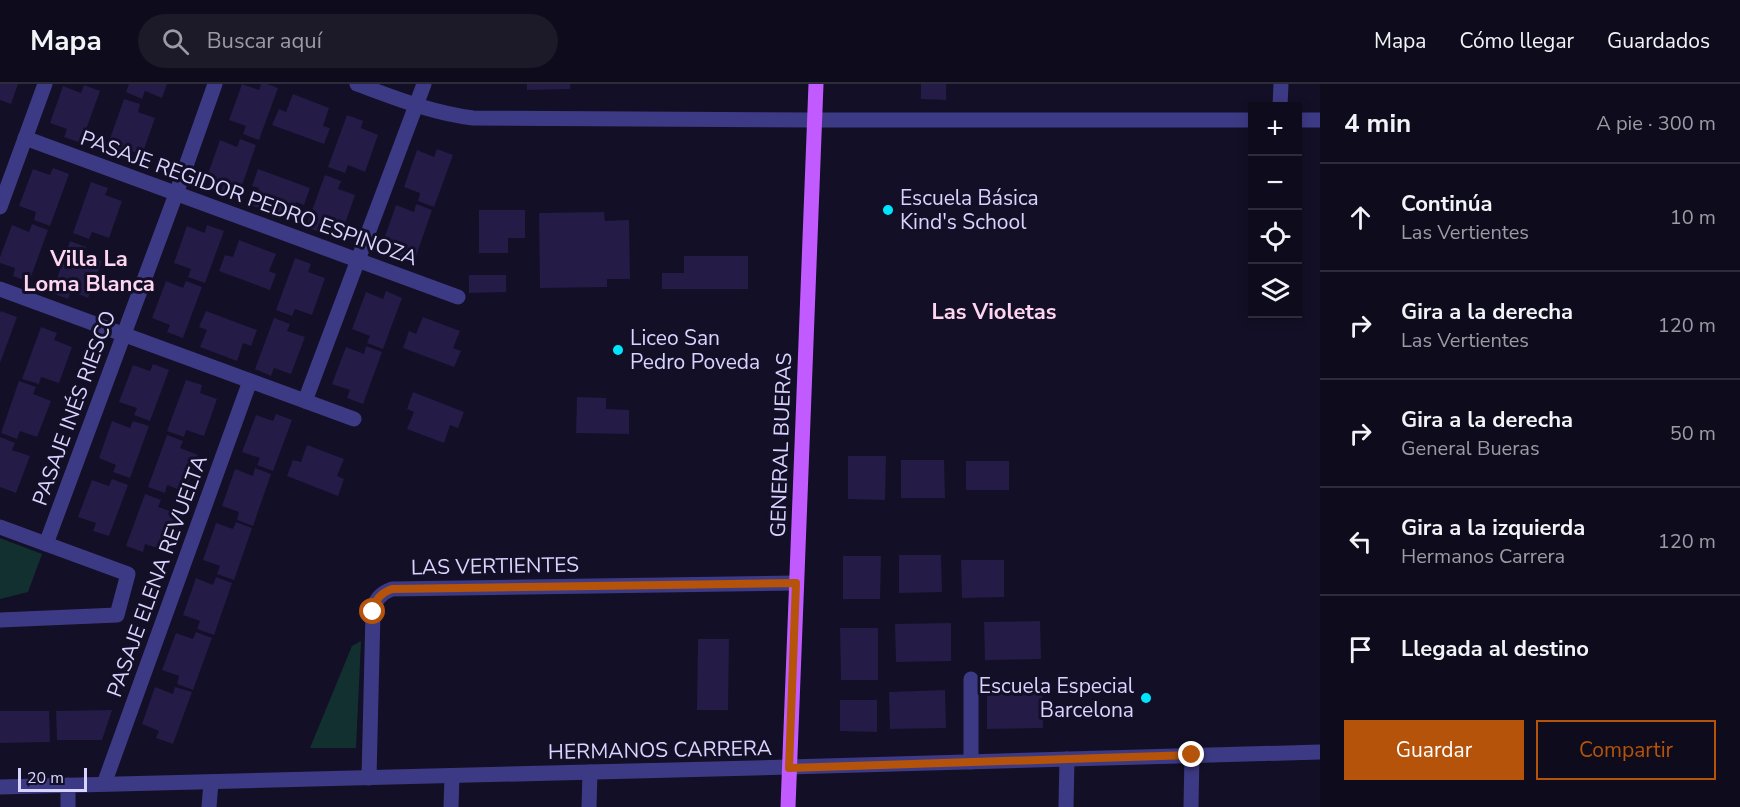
<!DOCTYPE html>
<html lang="es">
<meta charset="utf-8">
<style>
body{margin:0;font-family:"Nunito Sans",sans-serif;background:#1c1929;color:#f1f3f6}
.controls{position:absolute;right:18px;top:18px;display:grid;overflow:hidden;border-radius:0px;box-shadow:0 3px 9px #0003}
.controls button{width:54px;height:54px;display:grid;place-items:center;padding:0;border:0;border-bottom:2px solid #2e2b3b;background:#0e0b1c;color:#f1f3f6;font:30px sans-serif}
.scale{position:absolute;left:18px;bottom:15px;width:69px;box-sizing:border-box;padding-left:6px;border:3px solid #d9d4ff;border-top:0;font-size:16px;line-height:21px;white-space:nowrap;color:#d9d4ff;-webkit-text-stroke:4px #130f26;paint-order:stroke}
.stop{position:absolute;width:18px;height:18px;margin:-14px;border:4px solid #b45309;border-radius:50%;background:#fff}
.stop.end{background:#b45309;border-color:#fff;box-shadow:0 2px 6px #0008}
.list{margin:0;padding:0;list-style:none}
h2{display:flex;justify-content:space-between;align-items:center;height:78px;margin:0;padding:0 24px;font-size:26px}
h2 small{font-size:20px;font-weight:400;color:#9b9ba3}
.list li{display:grid;grid-template-columns:39px 1fr auto;gap:18px;align-items:center;box-sizing:border-box;height:108px;padding:0 24px;border-top:2px solid #2e2b3b}
.list b{display:block;font-size:22px;white-space:nowrap}
.list p{margin:0;font-size:20px;white-space:nowrap;color:#9b9ba3}
.list em{font-size:20px;font-style:normal;color:#9b9ba3}
.actions{display:flex;gap:12px;padding:18px 24px}
.actions a{flex:1;padding:14px 0;border:2px solid #b45309;border-radius:0px;text-align:center;font-size:21px;color:#b45309}
.actions .main{background:#b45309;color:#fff}
.icon{flex:none;width:33px;height:33px;fill:none;stroke:currentColor;stroke-width:2;stroke-linecap:round;stroke-linejoin:round}
.map{position:relative;flex:none;width:1320px;height:723px;overflow:hidden}
header{display:flex;align-items:center;gap:36px;box-sizing:border-box;height:84px;padding:0 30px;background:#0e0b1c;border-bottom:2px solid #2e2b3b}
header strong{font-size:28px}
nav{display:flex;gap:33px;margin-inline-start:auto;font-size:21px}
.search{width:420px;height:54px;background:#1c1929;display:flex;align-items:center;gap:15px;box-sizing:border-box;padding:0 21px;border-radius:33px;color:#9b9ba3;font-size:22px}
main{display:flex}
aside{flex:1;background:#0e0b1c}
.map>svg:first-child{display:block}
.green{fill:#12302f}
.building{fill:#241b47}
.lines{fill:none;stroke-linecap:round;stroke-linejoin:round}
.minor{stroke:#3d3a85;stroke-width:15}
.major{stroke:#c25bff;stroke-width:15}
.route{stroke:#b45309;stroke-width:8}
.poi-dot{fill:#00e5ff;stroke:#130f26;stroke-width:2}
.labels{text-anchor:middle;stroke-width:6;stroke-linejoin:round;paint-order:stroke}
.street-label{font-size:21px;fill:#d9d4ff;stroke:#130f26}
.poi-label{font-size:21px;fill:#d9d4ff;stroke:#130f26;text-anchor:start}
.neighbourhood-label{font-size:22px;font-weight:bold;fill:#ffd6f0;stroke:#130f26}
</style>
<header>
<strong>Mapa</strong>
<div class="search"><svg class="icon" aria-label="search" viewBox="0 0 24 24"><circle cx="10" cy="10" r="6"/><path d="M15 15l6 6"/></svg>Buscar aquí</div>
<nav><a>Mapa</a><a>Cómo llegar</a><a>Guardados</a></nav>
</header>
<main>
<div class="map">
<svg width="1320" height="723" viewBox="0 0 1320 723">
<rect width="100%" height="100%" fill="#130f26"/>
<g class="green">
<polygon points="0,454 42,470 28,508 0,515"/>
<polygon points="361,557 356,664 310,664 352,562"/>
</g>
<g class="building">
<polygon points="0,0 18,0 11,20 0,16"/>
<polygon points="129,0 167,0 162,14 145,7 142,15 126,8"/>
<polygon points="242,0 259,6 261,0 267,0 278,4 259,56 243,50 246,42 229,36"/>
<polygon points="527,0 570,0 570,5 527,6"/>
<polygon points="921,0 946,0 946,16 921,15"/>
<polygon points="84,1 100,7 81,59 64,53 67,45 50,39 63,2 81,9"/>
<polygon points="293,10 329,24 323,42 330,44 324,60 272,41 279,25 286,28"/>
<polygon points="124,15 140,20 138,28 155,34 142,71 125,65 122,72 106,66"/>
<polygon points="347,31 363,37 361,44 378,51 365,88 348,81 345,89 328,83"/>
<polygon points="240,55 256,61 238,113 221,107 224,99 207,93 220,56 237,63"/>
<polygon points="437,65 453,71 434,123 418,117 420,109 404,103 417,66 434,73"/>
<polygon points="53,84 69,90 50,142 34,136 36,128 19,122 33,85 50,91"/>
<polygon points="258,85 310,104 304,121 296,118 290,135 253,122 259,104 252,102"/>
<polygon points="325,91 341,97 338,105 355,111 342,148 325,141 322,149 306,143"/>
<polygon points="91,98 108,104 105,111 122,117 109,154 92,148 89,155 73,149"/>
<polygon points="416,120 432,126 414,178 397,172 400,164 383,158 396,121 414,128"/>
<polygon points="479,126 525,126 525,154 508,154 508,169 479,169"/>
<polygon points="604,128 605,137 629,136 630,195 607,195 607,203 540,204 539,129"/>
<polygon points="32,140 48,146 29,198 13,192 15,184 0,179 0,173 12,141 29,148"/>
<polygon points="207,141 224,147 205,199 188,193 191,185 174,179 187,142 205,149"/>
<polygon points="239,156 276,170 269,187 276,190 270,206 219,187 225,171 233,173"/>
<polygon points="70,157 86,163 84,170 102,177 88,214 71,207 68,215 52,209"/>
<polygon points="684,172 748,172 748,205 662,205 662,189 684,189"/>
<polygon points="295,174 311,180 308,188 325,194 312,231 295,225 292,232 276,226"/>
<polygon points="469,191 506,191 506,208 469,209"/>
<polygon points="166,197 183,204 186,197 202,203 183,254 167,248 170,241 152,234"/>
<polygon points="386,207 402,214 383,265 367,259 370,252 352,245 366,208 383,215"/>
<polygon points="1,227 17,233 0,279 0,229"/>
<polygon points="206,227 257,246 251,262 243,259 237,277 200,263 207,246 199,243"/>
<polygon points="423,233 460,247 453,264 461,267 454,283 403,264 409,247 416,250"/>
<polygon points="274,234 290,240 287,247 305,253 291,290 274,284 271,292 255,285"/>
<polygon points="41,243 57,249 54,256 72,263 59,299 41,293 39,300 22,295"/>
<polygon points="366,262 382,268 363,320 347,314 350,306 332,300 346,263 364,270"/>
<polygon points="153,280 169,286 150,337 134,331 137,324 119,318 133,281 150,287"/>
<polygon points="186,296 202,301 200,309 217,315 204,352 186,346 184,353 167,347"/>
<polygon points="19,297 36,303 33,310 51,317 37,353 20,347 17,355 1,349"/>
<polygon points="413,308 464,328 458,344 450,341 444,359 407,345 414,328 407,325"/>
<polygon points="577,313 606,314 606,325 629,326 629,350 576,349"/>
<polygon points="276,330 292,336 273,387 257,381 260,374 242,368 256,331 273,337"/>
<polygon points="112,337 130,344 133,337 149,342 130,394 113,388 116,381 99,374"/>
<polygon points="167,351 183,357 180,364 198,371 185,408 167,401 165,409 148,403"/>
<polygon points="0,353 15,359 12,366 30,372 16,409 0,403"/>
<polygon points="307,361 344,375 337,392 344,395 338,412 287,392 293,376 301,378"/>
<polygon points="848,372 886,372 885,416 848,415"/>
<polygon points="901,376 944,376 945,414 901,414"/>
<rect x="966" y="377" width="43" height="29"/>
<polygon points="255,384 271,390 253,442 237,436 239,428 222,422 235,385 253,392"/>
<polygon points="112,395 128,401 109,452 93,447 96,439 78,433 92,396 109,402"/>
<polygon points="145,410 161,416 158,423 176,429 163,466 145,460 143,468 126,462"/>
<polygon points="236,438 252,444 234,496 217,490 220,482 203,476 216,439 233,445"/>
<polygon points="899,471 941,471 942,508 899,509"/>
<polygon points="843,472 881,472 880,515 843,515"/>
<polygon points="961,476 1004,476 1004,513 962,514"/>
<polygon points="216,493 232,499 214,551 197,545 200,537 183,531 196,494 213,501"/>
<polygon points="1040,537 1041,575 985,576 984,538"/>
<polygon points="951,539 951,577 896,578 895,540"/>
<polygon points="840,544 878,544 878,596 841,596"/>
<polygon points="196,548 212,554 193,606 177,600 179,592 162,586 176,549 193,555"/>
<polygon points="698,555 729,555 728,626 697,626"/>
<polygon points="155,603 173,610 175,603 192,608 173,660 156,654 159,647 142,640"/>
<polygon points="945,606 946,644 890,645 889,608"/>
<polygon points="1042,606 1043,644 987,645 987,607"/>
<polygon points="840,616 877,616 877,648 840,647"/>
<polygon points="112,626 102,656 57,656 56,627"/>
<polygon points="0,627 49,627 50,658 0,659"/>
</g>
<g class="lines">
<g class="minor">
<path d="M357,0C395,14 432,29 473,34L814,36H1252"/>
<polyline points="1280,22 1281,0"/>
<polyline points="1298,36 1320,36"/>
<polyline points="25,54 458,213"/>
<polyline points="0,123 45,0"/>
<polyline points="0,205 354,335"/>
<polyline points="305,317 424,0"/>
<polyline points="0,443 128,490 117,531 0,536"/>
<polyline points="46,460 176,110 215,0"/>
<polyline points="971,595 971,678"/>
<path d="M369,694L373,528C374,516 381,509 392,505L796,499"/>
<polyline points="104,700 250,297"/>
<polyline points="68,701 68,723"/>
<polyline points="0,703 789,683 1320,668"/>
<polyline points="209,723 211,698"/>
<polyline points="451,723 452,692"/>
<polyline points="589,723 590,688"/>
<polyline points="1066,723 1067,675"/>
<polyline points="1191,723 1192,671"/>
</g>
<polyline class="major" points="788,723 816,0"/>
</g>
<g class="lines">
<path class="route" d="M373,528C374,516 381,509 392,505L796,499L789,684L1192,671"/>
</g>
<g class="poi-dot">
<circle cx="888" cy="126" r="6"/>
<circle cx="618" cy="266" r="6"/>
<circle cx="1146" cy="614" r="6"/>
</g>
<g class="labels">
<g class="street-label">
<text transform="translate(249 114) rotate(20)" y="7">PASAJE REGIDOR PEDRO ESPINOZA</text>
<text transform="translate(74 324) rotate(-70)" y="7">PASAJE INÉS RIESCO</text>
<text transform="translate(781 361) rotate(-88)" y="7">GENERAL BUERAS</text>
<text transform="translate(495 482) rotate(-1)" y="7">LAS VERTIENTES</text>
<text transform="translate(157 492) rotate(-70)" y="7">PASAJE ELENA REVUELTA</text>
<text transform="translate(660 666) rotate(-1)" y="7">HERMANOS CARRERA</text>
</g>
<g class="poi-label">
<text x="900" y="121">Escuela Básica<tspan x="900" dy="24">Kind's School</tspan></text>
<text x="630" y="261">Liceo San<tspan x="630" dy="24">Pedro Poveda</tspan></text>
<text x="1134" y="609" text-anchor="end">Escuela Especial<tspan x="1134" dy="24">Barcelona</tspan></text>
</g>
<g class="neighbourhood-label">
<text x="89" y="182">Villa La<tspan x="89" dy="25">Loma Blanca</tspan></text>
<text x="994" y="235">Las Violetas</text>
</g>
</g>
</svg>
<div class="controls">
<button>+</button>
<button>−</button>
<button><svg class="icon" aria-label="locate" viewBox="0 0 24 24"><circle cx="12" cy="12" r="6"/><path d="M12 2v4M12 18v4M2 12h4M18 12h4"/></svg></button>
<button><svg class="icon" aria-label="layers" viewBox="0 0 24 24"><path d="M12 4l9 5-9 5-9-5zM3 14l9 5 9-5"/></svg></button>
</div>
<div class="scale">20 m</div>
<div class="stop" style="left:373px;top:528px"></div>
<div class="stop end" style="left:1192px;top:671px"></div>
</div>
<aside>
<h2>4 min<small>A pie · 300 m</small></h2>
<ul class="list">
<li><svg class="icon" aria-label="ahead" viewBox="0 0 24 24"><path d="M12 20V5M6 11l6-6 6 6"/></svg><div><b>Continúa</b><p>Las Vertientes</p></div><em>10 m</em></li>
<li><svg class="icon" aria-label="right" viewBox="0 0 24 24"><path d="M7 20v-9h11M14 6l5 5-5 5"/></svg><div><b>Gira a la derecha</b><p>Las Vertientes</p></div><em>120 m</em></li>
<li><svg class="icon" aria-label="right" viewBox="0 0 24 24"><path d="M7 20v-9h11M14 6l5 5-5 5"/></svg><div><b>Gira a la derecha</b><p>General Bueras</p></div><em>50 m</em></li>
<li><svg class="icon" aria-label="left" viewBox="0 0 24 24"><path d="M17 20v-9H6M10 6l-5 5 5 5"/></svg><div><b>Gira a la izquierda</b><p>Hermanos Carrera</p></div><em>120 m</em></li>
<li><svg class="icon" aria-label="arrive" viewBox="0 0 24 24"><path d="M6 21V4h12l-3 4 3 4H6"/></svg><div><b>Llegada al destino</b></div></li>
</ul>
<div class="actions"><a class="main">Guardar</a><a>Compartir</a></div>
</aside>
</main>
